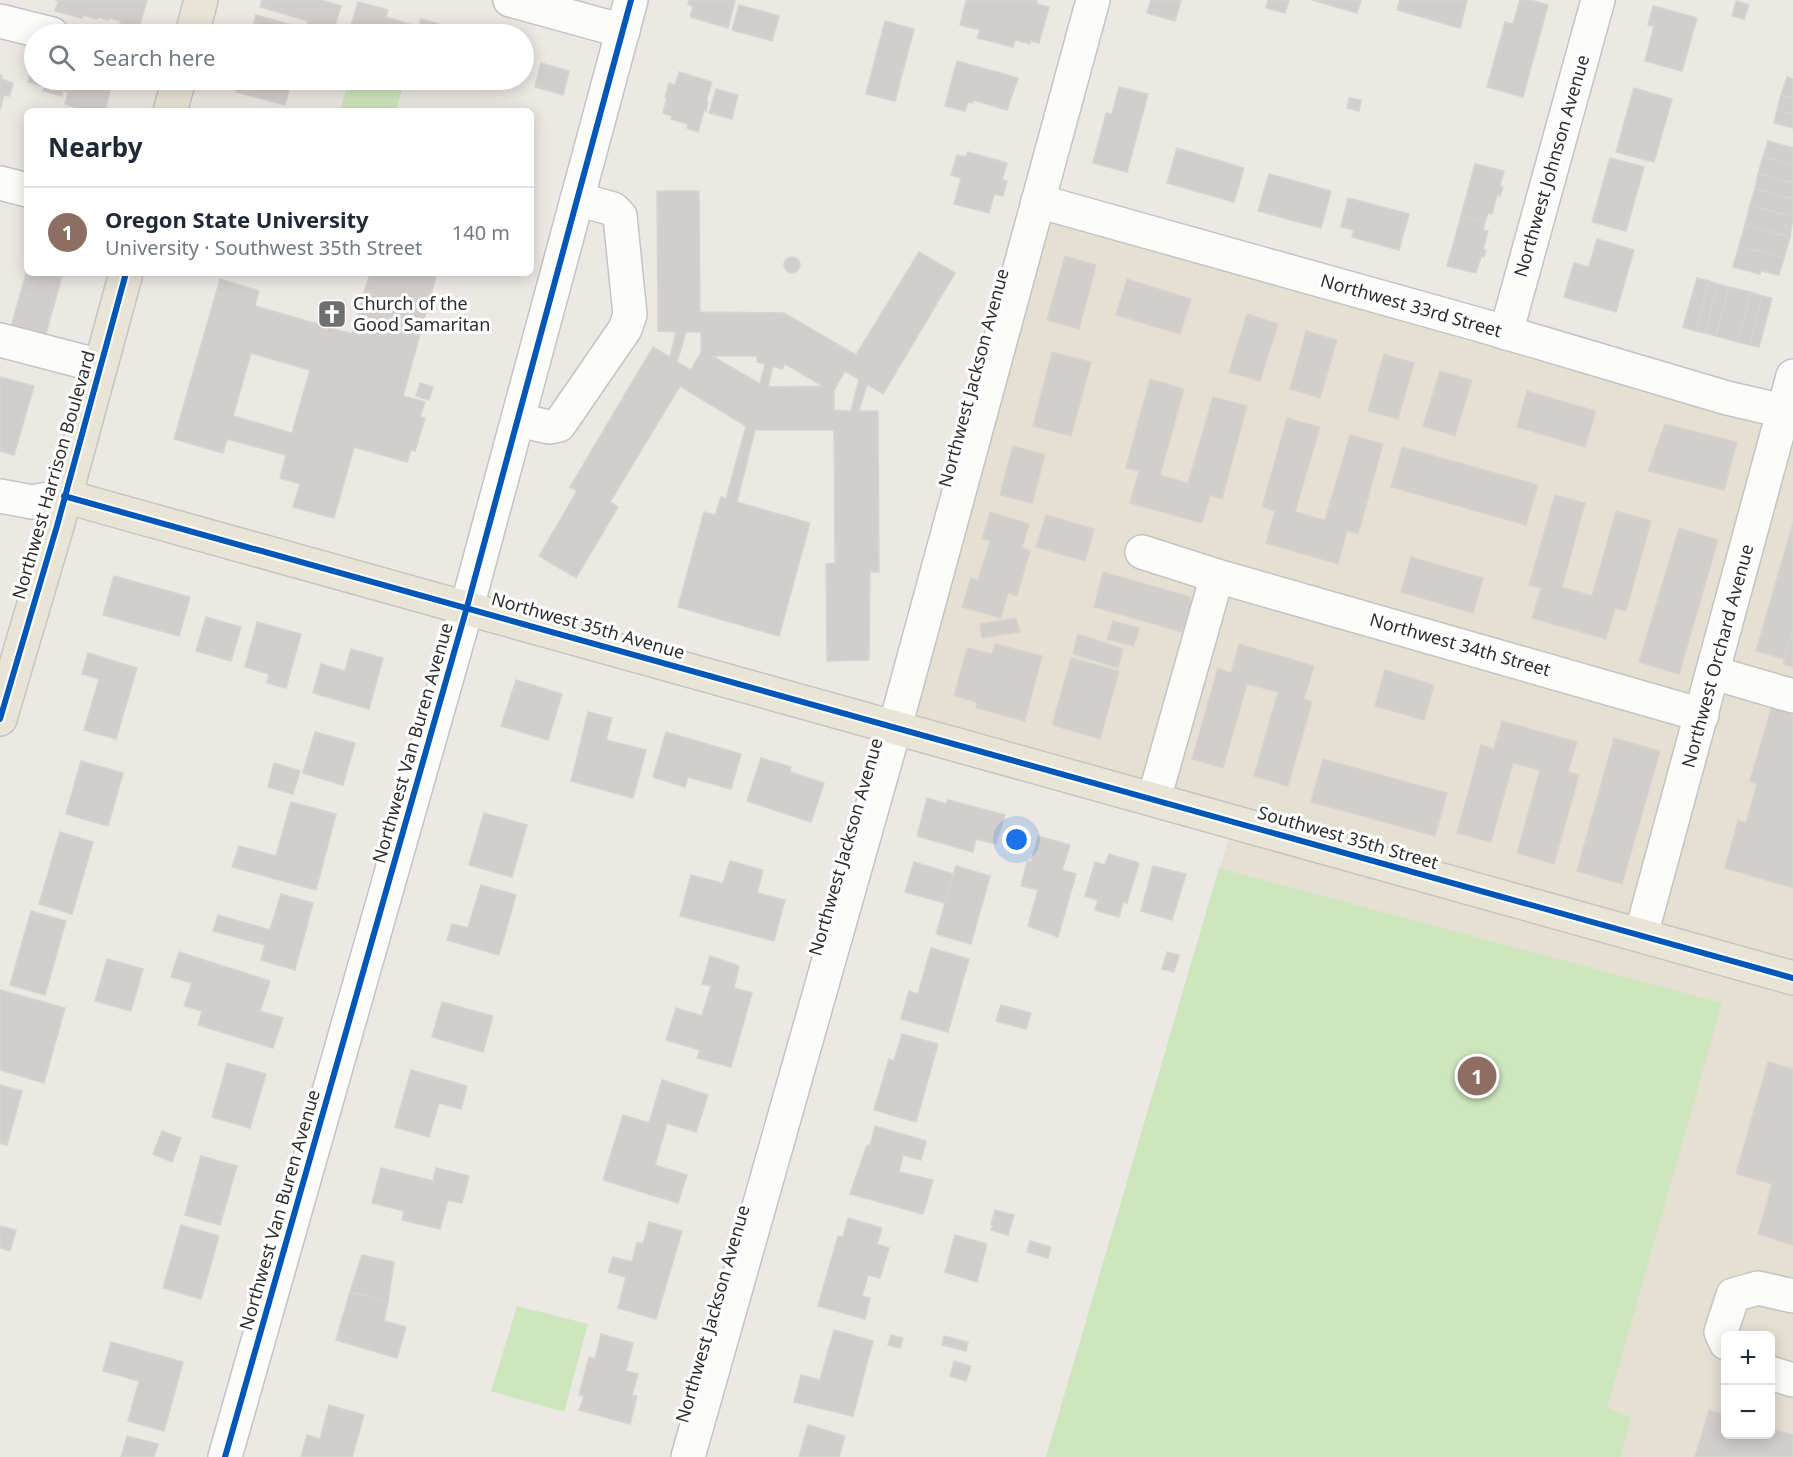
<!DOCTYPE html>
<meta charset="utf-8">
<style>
body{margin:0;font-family:"Noto Sans",sans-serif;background:#f6f6f7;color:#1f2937}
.controls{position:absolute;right:18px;bottom:18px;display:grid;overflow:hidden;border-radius:9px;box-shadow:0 3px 15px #0003}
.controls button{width:54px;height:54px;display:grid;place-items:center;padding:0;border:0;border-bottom:2px solid #e0e1e3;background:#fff;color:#1f2937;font:30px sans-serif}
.you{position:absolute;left:1017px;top:840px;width:21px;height:21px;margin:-15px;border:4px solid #fff;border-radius:50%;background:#1a73e8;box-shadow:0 0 0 9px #1a73e833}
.badge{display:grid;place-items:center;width:39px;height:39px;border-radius:50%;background:#706f6e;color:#fff;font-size:20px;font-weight:700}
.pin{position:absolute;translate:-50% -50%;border:3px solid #fff;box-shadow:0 2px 6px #0006}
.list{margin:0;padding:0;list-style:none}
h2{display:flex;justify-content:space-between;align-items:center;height:78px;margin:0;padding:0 24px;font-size:26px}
h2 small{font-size:20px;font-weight:400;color:#747a83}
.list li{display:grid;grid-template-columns:39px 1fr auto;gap:18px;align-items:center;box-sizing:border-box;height:90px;padding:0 24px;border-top:2px solid #e0e1e3}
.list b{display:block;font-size:22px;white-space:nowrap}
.list p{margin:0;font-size:20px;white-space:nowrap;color:#747a83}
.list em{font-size:20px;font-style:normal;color:#747a83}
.icon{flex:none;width:33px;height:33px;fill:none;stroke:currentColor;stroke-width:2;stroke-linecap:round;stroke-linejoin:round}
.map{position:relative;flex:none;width:1793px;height:1457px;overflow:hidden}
.search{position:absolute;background:#fff;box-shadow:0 3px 15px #0003;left:24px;top:24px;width:510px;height:66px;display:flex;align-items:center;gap:15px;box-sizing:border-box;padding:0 21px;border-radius:33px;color:#747a83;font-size:22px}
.panel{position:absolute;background:#fff;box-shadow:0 3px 15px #0003;left:24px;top:108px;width:510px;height:168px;border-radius:9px}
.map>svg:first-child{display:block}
.education{fill:#e6e0d3;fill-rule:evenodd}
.green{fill:#cee6be}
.building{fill:#d1cecb;stroke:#d7d4d0;stroke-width:1.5;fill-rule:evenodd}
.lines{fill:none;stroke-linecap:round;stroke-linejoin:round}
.minor-casing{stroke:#c5c4c5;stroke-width:36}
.major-casing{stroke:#c6c5c4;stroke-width:36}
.minor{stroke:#fcfcfb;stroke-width:33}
.major{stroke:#e8e4d6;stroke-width:33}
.cycleway-casing{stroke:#fff;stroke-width:10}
.cycleway{stroke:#0057b8;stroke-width:6}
.labels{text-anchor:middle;stroke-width:6;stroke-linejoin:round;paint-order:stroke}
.street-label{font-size:18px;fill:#2e2e2e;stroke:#fff}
.poi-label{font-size:18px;fill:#2e2e2e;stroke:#fff;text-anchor:start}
</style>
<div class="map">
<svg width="1793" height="1457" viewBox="0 0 1793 1457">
<rect width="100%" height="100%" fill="#ece8e4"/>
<path class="education" d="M1042,209L1793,399V1457H1054L1235,816L907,720ZM1726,1336H1770V1434H1726Z"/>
<g class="green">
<polygon points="349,80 405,80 396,111 340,111"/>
<polygon points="1219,868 1722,1003 1607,1408 1631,1417 1621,1457 1046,1457"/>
<polygon points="517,1306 588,1324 564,1412 491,1391"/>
</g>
<g class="building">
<polygon points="56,0 147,0 139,28 120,23 121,21 108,18 108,20 98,17 97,19 83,15 82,18 55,11 58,2"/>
<polygon points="262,0 321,0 341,6 333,32 307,24 308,21 260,7"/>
<polygon points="689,0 735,0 728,28 690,17 693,6 688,4"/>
<polygon points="966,0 1032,0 1037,1 1037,4 1049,7 1039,43 1031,41 1030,44 1015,40 1013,47 977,38 980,30 960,25"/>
<polygon points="1151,0 1181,0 1175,21 1147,13"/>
<polygon points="1268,0 1289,0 1285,13 1266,8"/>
<polygon points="1312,0 1361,0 1357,13"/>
<polygon points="1400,0 1467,0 1460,28 1397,10"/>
<polygon points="1520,0 1531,0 1548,5 1523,97 1487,87 1505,22 1513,24"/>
<polygon points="1736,1 1749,5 1744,19 1732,16"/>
<polygon points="358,2 388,10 386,17 409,24 406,34 364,34 350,29"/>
<polygon points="739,5 779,16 772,41 732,30"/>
<polygon points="1653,6 1697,18 1682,71 1645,61 1654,26 1648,25"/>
<polygon points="256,15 306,29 305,34 251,34"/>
<polygon points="421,19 445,26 442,34 444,34 411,34 413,28 418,29"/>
<polygon points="885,21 914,29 895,101 866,94"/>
<polygon points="524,51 530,53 527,63 531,64 529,72 525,71 524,79"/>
<polygon points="34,58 34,80 99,80 112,83 105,111 73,111 74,107 65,104 68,92 63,91 62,96 43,91 45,87 28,82"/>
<polygon points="957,61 1018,78 1007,110 973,100 972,103 968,102 965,111 945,106"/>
<polygon points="541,63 569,71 563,95 535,87"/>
<polygon points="679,72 712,82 706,102 708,102 706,111 704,110 698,132 687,128 688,124 671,119 672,116 663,113 667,98 665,97 669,83 675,85"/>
<polygon points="0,75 2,76 1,79 13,83 10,96 4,95 0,110"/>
<polygon points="1787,77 1793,79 1793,98 1781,95"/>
<polygon points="239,80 292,80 285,105 236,92"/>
<polygon points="1119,87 1148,94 1127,172 1093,163 1106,113 1112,114"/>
<polygon points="1634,88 1672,99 1654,162 1616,152"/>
<polygon points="716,89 738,95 732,119 709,113"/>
<polygon points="1781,95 1793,98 1793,114 1777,110"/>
<polygon points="1349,98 1361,100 1359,111 1347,108"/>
<polygon points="1777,110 1793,114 1793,128 1774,123"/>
<polygon points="1768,141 1793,148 1793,165 1763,157"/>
<polygon points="1177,148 1244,168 1234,202 1167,183"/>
<polygon points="968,152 1007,163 1002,180 1007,181 1003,196 994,194 989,213 954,204 961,178 951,175 957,155 966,157"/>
<polygon points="1763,157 1793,165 1793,183 1758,174"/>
<polygon points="1610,158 1644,167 1626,231 1592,222"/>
<polygon points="1475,164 1504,171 1500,186 1503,187 1500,196 1497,195 1492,214 1488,213 1485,222 1461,216"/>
<polygon points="1269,174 1331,191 1321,228 1258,211"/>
<polygon points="1758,174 1793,183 1793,199 1755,189"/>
<polygon points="1755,189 1793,199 1793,217 1750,205"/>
<path d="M657,191H699L700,312L784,313L856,355L919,252L955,273L883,394L867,384L859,411H878L879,572H870L869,660L827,661L826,564L835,563L834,430H755L737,502L810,523L779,636L678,607L704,512L715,515L721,497L726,499L746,426L680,386L610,502L618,507L576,578L539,556L577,491L570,487L653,347L670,357L676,332L658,331ZM686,332H701V352L691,370L677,362ZM712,356H757V362L765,364L760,384ZM785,364L823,386L768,387L773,366L782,369ZM845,371L859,379L851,411L834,410V390Z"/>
<polygon points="1348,198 1409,214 1399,250 1352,237 1354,230 1341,227"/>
<polygon points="1750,205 1793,217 1790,237 1745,225"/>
<polygon points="1461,216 1485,222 1483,230 1488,231 1483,249 1486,250 1484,257 1481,257 1476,273 1447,266"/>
<polygon points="1745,225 1790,237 1784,258 1739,246"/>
<polygon points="1597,239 1634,250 1616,312 1564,297 1574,263 1589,267"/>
<polygon points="1739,246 1784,258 1779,275 1761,271 1760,274 1733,267"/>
<polygon points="1065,256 1096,265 1079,329 1047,320"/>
<circle cx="792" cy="265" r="8"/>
<polygon points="27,270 27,273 63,273 45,337 11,327"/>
<path d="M370,273H437L403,396L425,402L420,417L425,418L415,451L411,450L407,462L354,447L334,518L293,507L300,484L280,478L286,455L227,439L223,453L174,439L220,279L259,291L255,306L352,334ZM251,353L310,370L292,433L233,416Z"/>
<polygon points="1697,278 1709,281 1696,331 1683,327"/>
<polygon points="1127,279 1191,299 1180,334 1116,315"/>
<polygon points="1709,281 1718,284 1705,333 1696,331"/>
<polygon points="1718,284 1729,287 1716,336 1705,333"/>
<polygon points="1729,287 1751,292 1738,342 1716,336"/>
<polygon points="1751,292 1762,296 1750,345 1738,342"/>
<polygon points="1762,296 1772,298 1759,347 1750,345"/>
<polygon points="1247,314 1278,324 1260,381 1229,372"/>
<polygon points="1306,331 1337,340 1320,398 1290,389"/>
<polygon points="1052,352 1091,362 1071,436 1033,426"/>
<polygon points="1384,354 1414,363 1398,419 1368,411"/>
<polygon points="1440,371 1472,380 1455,436 1423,426"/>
<polygon points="0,377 34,386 14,455 0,451"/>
<polygon points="1150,379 1184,389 1160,475 1188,483 1213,397 1247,406 1222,499 1210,495 1202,523 1130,503 1139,471 1126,468"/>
<polygon points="420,383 433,387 429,400 416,396"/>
<polygon points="1527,391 1596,411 1585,447 1517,427"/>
<polygon points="1287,418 1320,427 1295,512 1325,520 1350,435 1383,444 1358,534 1347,531 1338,564 1266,543 1275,511 1262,507"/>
<polygon points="1665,424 1737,442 1724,490 1648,471"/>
<polygon points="1013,446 1045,455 1032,503 1000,495"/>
<polygon points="1402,447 1538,485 1526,525 1391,487"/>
<polygon points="1555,495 1585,503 1562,587 1592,596 1616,511 1651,521 1626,611 1615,608 1606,639 1532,618 1541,588 1529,585"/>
<polygon points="990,512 1029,524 1022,548 1030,551 1017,596 1008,593 1001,618 962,607 971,578 978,580 990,541 982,539"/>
<polygon points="1046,515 1094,529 1085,561 1036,547"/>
<polygon points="1793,523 1793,629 1784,659 1756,651"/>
<polygon points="1679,528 1718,540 1679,674 1639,662"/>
<polygon points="1411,557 1483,578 1473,613 1401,592"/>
<polygon points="1103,572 1191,597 1190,601 1198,603 1191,630 1183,628 1182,632 1094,607"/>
<polygon points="114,576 190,597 179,636 103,615"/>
<polygon points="206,617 241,627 231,661 196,651"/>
<polygon points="1016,618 1020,632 982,638 980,624"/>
<polygon points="1113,621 1139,628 1134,646 1107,639"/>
<polygon points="257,622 301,634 286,688 267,683 269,674 245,667"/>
<polygon points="1793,629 1793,667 1783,664"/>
<polygon points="1078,634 1123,649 1118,668 1073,654"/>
<polygon points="995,644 1042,656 1025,721 976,708 977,702 954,696 967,648 992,654"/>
<polygon points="1239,644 1314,666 1304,699 1312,702 1288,786 1254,776 1278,692 1247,684 1223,768 1192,759 1218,668 1231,673"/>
<polygon points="351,649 383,658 369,709 313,693 321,664 345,671"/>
<polygon points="88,653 137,668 116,739 84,730 99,679 82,674"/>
<polygon points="1071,658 1119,671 1100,739 1052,725"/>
<polygon points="1385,670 1434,685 1424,720 1375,706"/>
<polygon points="516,680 562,694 548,740 501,726"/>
<polygon points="1775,695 1793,700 1793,888 1725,868 1738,820 1746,823 1757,784 1750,781"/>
<polygon points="588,712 612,718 606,740 646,750 633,798 571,781"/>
<polygon points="1502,721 1577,742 1568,772 1579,775 1554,864 1517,853 1540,770 1513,763 1491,842 1457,833 1481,745 1494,749"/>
<polygon points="315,732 355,743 343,785 303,773"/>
<polygon points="666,732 741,754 731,789 688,777 685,787 653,777"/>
<polygon points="1614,738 1660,751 1622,884 1577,871"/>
<polygon points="761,758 791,767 790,772 824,783 811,822 747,801"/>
<polygon points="1323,759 1447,793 1435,836 1311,802"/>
<polygon points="81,761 123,773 108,826 66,814"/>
<polygon points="274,763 300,771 293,794 268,787"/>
<polygon points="927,798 946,804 948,800 1005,815 996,844 976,839 973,852 917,836"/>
<polygon points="291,802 336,814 316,890 232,867 239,846 276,856"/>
<polygon points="484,813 527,825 512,877 469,865"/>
<polygon points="60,832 93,842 72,914 39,904"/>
<polygon points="1038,836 1070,845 1062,870 1076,874 1058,937 1028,926 1038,890 1021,886 1027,861 1031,862"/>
<polygon points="1109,854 1139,863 1127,903 1123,902 1119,917 1095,910 1098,900 1085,896 1095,862 1105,865"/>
<polygon points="730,861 763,870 757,893 785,900 774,941 680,916 691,875 723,883"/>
<polygon points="914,862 953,874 945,903 905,892"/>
<polygon points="956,866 990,876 971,944 936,934"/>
<polygon points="1153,866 1186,874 1172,920 1141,911"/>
<polygon points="481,885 516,895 499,955 447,940 452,924 468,928"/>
<polygon points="281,894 313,903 295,970 261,960 265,945 213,931 218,915 270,930"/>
<polygon points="31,911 66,921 45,995 10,985"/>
<polygon points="931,948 969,959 948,1032 901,1019 909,991 918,994"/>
<polygon points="179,952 270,981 260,1011 283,1018 273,1048 198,1025 202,1011 184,1006 192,983 171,977"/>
<polygon points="1167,952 1179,955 1174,972 1162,969"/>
<polygon points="710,956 739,966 734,988 752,993 731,1067 697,1058 700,1050 666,1040 676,1008 702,1016 711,986 702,984"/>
<polygon points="107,959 143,969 131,1011 95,1001"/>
<polygon points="0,990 65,1008 44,1083 0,1070"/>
<polygon points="442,1002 493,1016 483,1052 432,1037"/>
<polygon points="1001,1005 1031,1013 1026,1029 996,1021"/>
<polygon points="902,1034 938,1044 916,1122 874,1110 889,1059 894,1061"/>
<polygon points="1768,1062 1793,1069 1793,1245 1758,1234 1772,1184 1736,1174"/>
<polygon points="227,1063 266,1074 250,1128 212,1117"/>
<polygon points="411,1070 467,1086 461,1109 439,1103 429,1137 395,1127"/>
<polygon points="662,1080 708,1095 696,1132 667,1123 655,1165 687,1175 678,1203 603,1180 623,1115 649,1123"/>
<polygon points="0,1085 22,1091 7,1145 0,1143"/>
<polygon points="875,1126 926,1141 921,1160 903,1155 899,1172 933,1180 923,1214 850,1194 867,1145 870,1146"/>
<polygon points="162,1131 181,1138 172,1162 153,1154"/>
<polygon points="201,1156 237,1166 220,1225 185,1215"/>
<polygon points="381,1168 433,1181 436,1168 469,1176 462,1203 448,1200 440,1229 402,1220 404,1211 372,1203"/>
<polygon points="995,1210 1014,1215 1008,1235 991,1230 993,1226 991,1225"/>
<polygon points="848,1218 882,1228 877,1244 889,1248 880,1278 868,1275 862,1296 870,1298 865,1319 818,1306 838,1236 843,1237"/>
<polygon points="649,1222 682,1231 656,1319 618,1308 626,1277 608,1272 613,1257 632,1262 637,1242 643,1244"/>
<polygon points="181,1225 219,1236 201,1299 163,1288"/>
<polygon points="0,1226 16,1230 10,1251 0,1248"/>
<polygon points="955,1235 987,1244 977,1282 945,1272"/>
<polygon points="1030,1241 1051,1247 1048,1258 1027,1252"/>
<polygon points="362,1255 394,1262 388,1302 350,1292"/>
<polygon points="350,1292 388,1302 384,1321 406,1327 397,1358 336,1340"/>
<polygon points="834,1330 873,1341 853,1416 794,1402 801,1375 820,1380"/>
<polygon points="601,1334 633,1343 626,1371 638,1374 632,1395 637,1396 630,1424 579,1410 584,1396 579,1395 589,1357 595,1359"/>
<polygon points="891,1335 903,1338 900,1348 888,1345"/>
<polygon points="944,1336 968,1342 966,1351 942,1345"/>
<polygon points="111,1342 183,1362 164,1431 128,1421 139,1381 103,1371"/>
<polygon points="954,1361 971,1366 966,1381 950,1376"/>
<polygon points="329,1405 364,1415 352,1457 301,1457 307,1435 320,1439"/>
<polygon points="1709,1410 1726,1415 1726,1434 1770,1434 1770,1428 1793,1435 1793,1457 1695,1457"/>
<polygon points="808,1425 845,1436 839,1457 799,1457"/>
<polygon points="127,1436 158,1444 154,1457 121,1457"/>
</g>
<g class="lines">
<g class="minor-casing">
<g id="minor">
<polyline points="510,0 623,31"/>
<polyline points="0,21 52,34"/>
<polyline points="0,183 27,190"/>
<polyline points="1038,201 1484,326 1727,398 1783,411"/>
<polyline points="1506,333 1598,0"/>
<polyline points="0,340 100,366"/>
<polyline points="518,420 549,427 559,425 625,329 630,315 620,216 613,209 577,199"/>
<polyline points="0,496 32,502 64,496"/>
<polyline points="1142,552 1217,576 1702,715"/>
<polyline points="1714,673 1793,696"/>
<polyline points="1154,799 1217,576"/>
<polyline points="1641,935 1793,376"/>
<polyline points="1726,1343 1721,1332 1733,1295 1758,1288 1793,1296"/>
<polyline points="1770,1373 1793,1380"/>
<polyline points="225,1457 467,607 631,0"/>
<polyline points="688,1457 895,727 1093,0"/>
</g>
</g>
<g class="major-casing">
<g id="major">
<polyline points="192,34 201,0"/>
<polyline points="170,111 179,80"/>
<polyline points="64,496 1793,978"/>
<polyline points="0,719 57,526 126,273"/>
</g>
</g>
<use href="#minor" class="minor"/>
<use href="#major" class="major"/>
<g class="cycleway-casing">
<g id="cycleway">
<polyline points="64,496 1793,978"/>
<polyline points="0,719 57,526 126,273"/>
<polyline points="225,1457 467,607 631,0"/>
</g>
</g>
<use href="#cycleway" class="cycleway"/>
</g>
<defs>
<g id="church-square" transform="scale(1.5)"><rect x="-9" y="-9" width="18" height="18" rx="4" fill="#706f6e" stroke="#fff"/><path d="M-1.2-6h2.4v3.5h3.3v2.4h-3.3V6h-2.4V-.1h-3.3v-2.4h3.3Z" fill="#fff"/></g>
</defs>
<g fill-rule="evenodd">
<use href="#church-square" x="332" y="314"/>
</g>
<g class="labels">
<g class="street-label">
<text transform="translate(1552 166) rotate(-74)" y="6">Northwest Johnson Avenue</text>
<text transform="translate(1411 306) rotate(16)" y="6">Northwest 33rd Street</text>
<text transform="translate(974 378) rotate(-75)" y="6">Northwest Jackson Avenue</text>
<text transform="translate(54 475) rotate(-74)" y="6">Northwest Harrison Boulevard</text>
<text transform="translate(588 626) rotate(16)" y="6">Northwest 35th Avenue</text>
<text transform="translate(1460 645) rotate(16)" y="6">Northwest 34th Street</text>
<text transform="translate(1718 656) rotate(-75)" y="6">Northwest Orchard Avenue</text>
<text transform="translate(413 743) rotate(-74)" y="6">Northwest Van Buren Avenue</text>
<text transform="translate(1348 838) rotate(16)" y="6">Southwest 35th Street</text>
<text transform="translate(846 847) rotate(-74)" y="6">Northwest Jackson Avenue</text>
<text transform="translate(280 1210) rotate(-74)" y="6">Northwest Van Buren Avenue</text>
<text transform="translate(713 1314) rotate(-74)" y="6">Northwest Jackson Avenue</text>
</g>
<g class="poi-label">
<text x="353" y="310">Church of the<tspan x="353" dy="21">Good Samaritan</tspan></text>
</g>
</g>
</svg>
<div class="controls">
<button>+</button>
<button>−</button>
</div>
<div class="you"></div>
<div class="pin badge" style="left:1477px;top:1076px;background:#8d6e63">1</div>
<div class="search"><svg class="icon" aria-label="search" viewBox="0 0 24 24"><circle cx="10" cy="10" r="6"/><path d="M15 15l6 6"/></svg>Search here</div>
<section class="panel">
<h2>Nearby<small></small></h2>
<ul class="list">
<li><span class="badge" style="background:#8d6e63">1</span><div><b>Oregon State University</b><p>University · Southwest 35th Street</p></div><em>140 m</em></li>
</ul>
</section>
</div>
